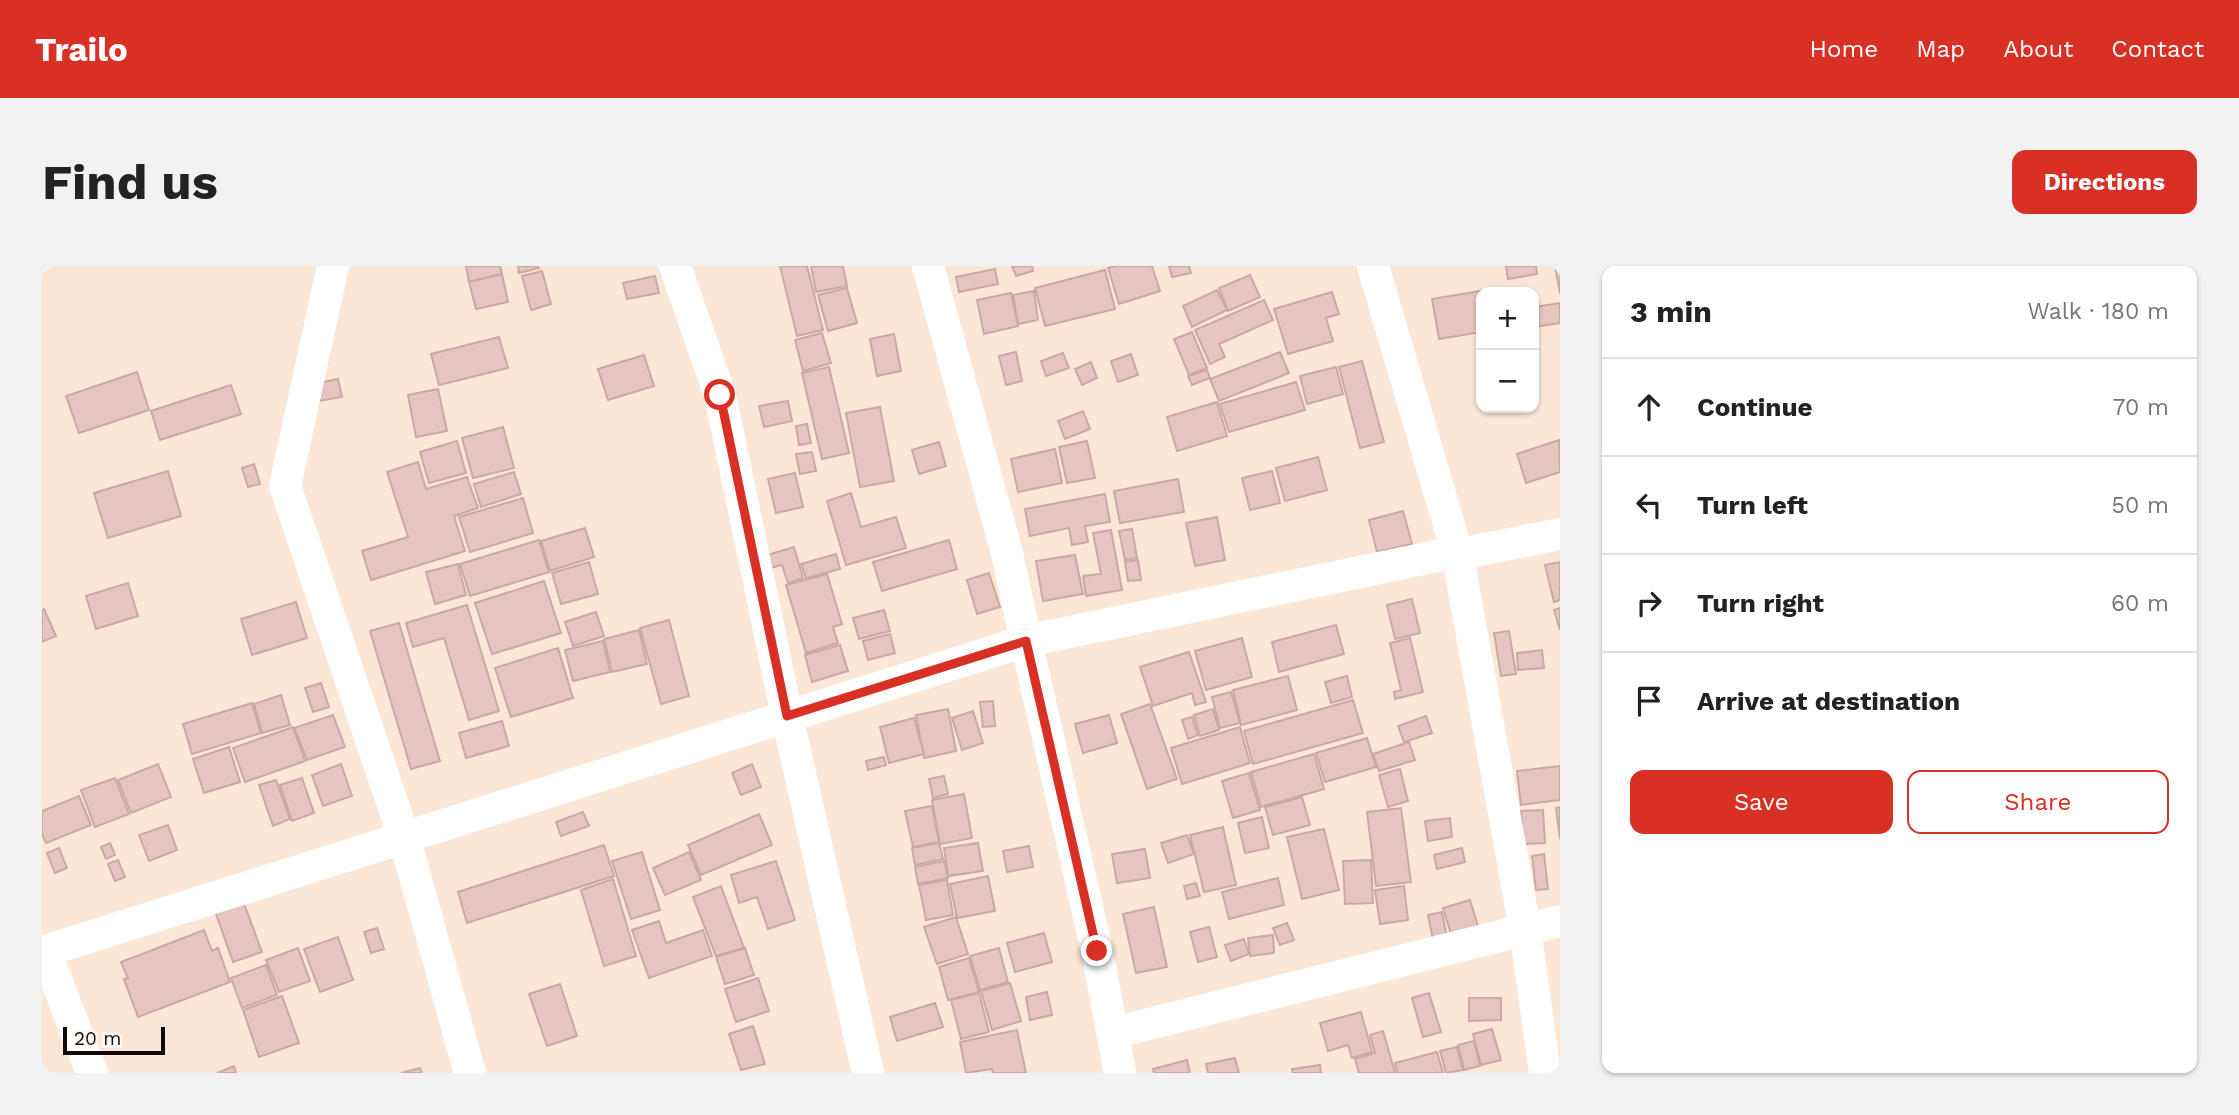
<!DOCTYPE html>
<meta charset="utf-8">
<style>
body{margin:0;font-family:"Work Sans",sans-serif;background:#f2f2f2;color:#222}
.controls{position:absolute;right:21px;top:21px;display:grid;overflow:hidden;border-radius:14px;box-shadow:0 2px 5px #0004}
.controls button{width:63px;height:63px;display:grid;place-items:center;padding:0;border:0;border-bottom:2px solid #e0e0e0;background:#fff;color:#222;font:35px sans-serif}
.scale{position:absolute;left:21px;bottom:18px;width:102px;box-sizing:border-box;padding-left:7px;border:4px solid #120a05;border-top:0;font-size:19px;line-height:24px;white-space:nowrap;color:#120a05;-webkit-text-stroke:5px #fdf7f4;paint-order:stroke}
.stop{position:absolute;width:21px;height:21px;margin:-16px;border:5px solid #d93025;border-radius:50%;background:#fff}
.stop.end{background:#d93025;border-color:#fff;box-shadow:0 2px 7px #0008}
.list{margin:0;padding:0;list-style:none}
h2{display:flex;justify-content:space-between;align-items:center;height:91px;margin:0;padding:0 28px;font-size:30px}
h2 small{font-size:23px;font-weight:400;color:#767676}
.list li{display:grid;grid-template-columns:46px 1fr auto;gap:21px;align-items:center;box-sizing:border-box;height:98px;padding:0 28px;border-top:2px solid #e0e0e0}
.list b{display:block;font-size:26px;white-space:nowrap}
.list em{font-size:23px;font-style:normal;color:#767676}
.actions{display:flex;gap:14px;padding:21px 28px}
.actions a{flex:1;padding:16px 0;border:2px solid #d93025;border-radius:14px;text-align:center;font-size:24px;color:#d93025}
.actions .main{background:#d93025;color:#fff}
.icon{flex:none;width:38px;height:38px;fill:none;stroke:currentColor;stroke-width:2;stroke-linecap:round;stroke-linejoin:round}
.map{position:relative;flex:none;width:1518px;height:807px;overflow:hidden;border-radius:14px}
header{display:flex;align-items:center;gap:42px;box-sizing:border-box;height:98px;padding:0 35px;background:#d93025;color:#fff}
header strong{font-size:33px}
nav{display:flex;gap:38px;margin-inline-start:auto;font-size:24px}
.intro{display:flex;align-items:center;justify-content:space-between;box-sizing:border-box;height:168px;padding:0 42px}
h1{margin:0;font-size:49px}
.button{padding:18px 32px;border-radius:14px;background:#d93025;color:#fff;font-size:24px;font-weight:700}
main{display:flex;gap:42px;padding:0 42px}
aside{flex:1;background:#fff;border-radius:14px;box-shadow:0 2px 5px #0004}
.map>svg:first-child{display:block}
.building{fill:#e6c4c0;stroke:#caa9a5;stroke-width:2}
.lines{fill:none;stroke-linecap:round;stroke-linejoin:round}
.minor{stroke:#fff;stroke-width:32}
.route{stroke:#d93025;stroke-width:9}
</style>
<header>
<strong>Trailo</strong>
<nav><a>Home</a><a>Map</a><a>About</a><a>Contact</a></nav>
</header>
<div class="intro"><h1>Find us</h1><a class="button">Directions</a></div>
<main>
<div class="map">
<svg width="1518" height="807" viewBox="0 0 1518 807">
<rect width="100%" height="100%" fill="#fce7d7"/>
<g class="building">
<polygon points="424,0 458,0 460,8 427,16"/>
<polygon points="476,0 496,0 497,2 477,7"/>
<polygon points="738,0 765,0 781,64 755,70"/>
<polygon points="769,0 801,0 805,20 774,26"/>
<polygon points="970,0 990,0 991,5 974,10"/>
<polygon points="1073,0 1110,0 1118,25 1077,38 1066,2"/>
<polygon points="1127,0 1147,0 1149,7 1130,11"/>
<polygon points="1464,0 1494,0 1495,8 1466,13"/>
<polygon points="1513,0 1518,0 1518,28"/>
<polygon points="953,3 956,18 917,26 914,11"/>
<polygon points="1063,4 1073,43 1003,60 993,22"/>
<polygon points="500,5 509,38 489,44 480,10"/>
<polygon points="460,8 466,36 434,43 427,16"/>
<polygon points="1208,9 1218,31 1186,45 1177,22"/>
<polygon points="613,10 617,27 585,33 581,17"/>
<polygon points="805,22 815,57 786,65 776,29"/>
<polygon points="1450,23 1451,26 1439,26 1439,66 1397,73 1390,33"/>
<polygon points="1175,24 1185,44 1150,61 1141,40"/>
<polygon points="992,25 996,54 976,58 971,29"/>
<polygon points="1290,26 1297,48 1284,52 1291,75 1246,88 1232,43"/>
<polygon points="969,27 976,60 942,68 935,34"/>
<polygon points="1222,34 1231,54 1177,78 1183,91 1168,98 1153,64"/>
<polygon points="1518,37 1518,57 1492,61 1492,41"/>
<polygon points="1150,66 1165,102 1147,109 1132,73"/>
<polygon points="780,67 789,97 761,105 753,74"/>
<polygon points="852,68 859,105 835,110 828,73"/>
<polygon points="457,71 466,102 397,119 389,88"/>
<polygon points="974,86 980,115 964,119 957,90"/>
<polygon points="1238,86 1247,107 1177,135 1168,113"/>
<polygon points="1021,87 1027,102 1004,110 999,95"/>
<polygon points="1089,88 1096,109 1076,116 1069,95"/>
<polygon points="602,89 612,120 566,134 556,103"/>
<polygon points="1320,95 1342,176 1318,182 1297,101"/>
<polygon points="1049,96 1055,112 1040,119 1033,103"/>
<polygon points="787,101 807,187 780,193 760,107"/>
<polygon points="1294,101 1301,128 1265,138 1258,110"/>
<polygon points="1165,104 1168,112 1150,119 1146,110"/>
<polygon points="95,106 107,144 37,167 24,130"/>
<polygon points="296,113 300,131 271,136 267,119"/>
<polygon points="1254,116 1263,144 1187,166 1178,138"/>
<polygon points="189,119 199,148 118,174 109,145"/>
<polygon points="396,123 405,165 374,171 366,129"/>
<polygon points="746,135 750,155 722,161 717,140"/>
<polygon points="1175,136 1185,170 1135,185 1125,151"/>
<polygon points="838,141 852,215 818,221 804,147"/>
<polygon points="1041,145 1048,163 1023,173 1016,155"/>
<polygon points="765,158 769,177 757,179 754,160"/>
<polygon points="461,161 472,202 431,212 420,172"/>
<polygon points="1517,174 1518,206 1484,217 1475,188"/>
<polygon points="415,175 424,207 387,217 378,186"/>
<polygon points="1045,175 1053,212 1025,217 1017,181"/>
<polygon points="897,176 904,200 877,208 870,184"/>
<polygon points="1013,183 1020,217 976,226 969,193"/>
<polygon points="770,186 774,205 758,208 754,188"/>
<polygon points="1276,191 1285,224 1243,235 1234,202"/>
<polygon points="376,196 384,223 425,211 436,242 412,250 423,285 329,314 320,285 366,271 345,206"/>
<polygon points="212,198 218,218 206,221 200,202"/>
<polygon points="126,205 139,250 66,272 52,227"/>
<polygon points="1230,205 1238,237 1208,244 1200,212"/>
<polygon points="472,206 479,228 439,241 432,218"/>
<polygon points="753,207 761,241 734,247 726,213"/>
<polygon points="1136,213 1142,246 1078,257 1072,225"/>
<polygon points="809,227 819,261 854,251 864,282 804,299 785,235"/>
<polygon points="1063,228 1068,256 1043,260 1046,276 1030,279 1027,262 988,270 983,243"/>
<polygon points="481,232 491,267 428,286 417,251"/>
<polygon points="1361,245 1370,278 1335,286 1327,254"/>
<polygon points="1175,251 1183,294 1153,300 1144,257"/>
<polygon points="543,262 552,291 508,305 499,275"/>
<polygon points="1090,263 1095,292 1083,294 1077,265"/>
<polygon points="1069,264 1080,324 1044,330 1041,310 1059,308 1051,267"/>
<polygon points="497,274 507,306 428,330 418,298"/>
<polygon points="907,274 915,303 840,325 831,296"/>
<polygon points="752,281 761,312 746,317 740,299 725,303 722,290"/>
<polygon points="794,288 798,303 764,312 759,298"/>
<polygon points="1033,289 1041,328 1001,335 994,295"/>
<polygon points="1096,294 1099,314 1086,315 1083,296"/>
<polygon points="547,296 556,328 519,338 510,307"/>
<polygon points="1518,296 1518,334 1512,336 1503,299"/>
<polygon points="416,298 424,329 393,338 384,306"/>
<polygon points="947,307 958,341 935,348 925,314"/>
<polygon points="785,308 800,358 791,361 796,377 764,387 744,319"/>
<polygon points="502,315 519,367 450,388 433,337"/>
<polygon points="86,317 96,350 54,363 44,330"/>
<polygon points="1370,333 1378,367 1353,373 1345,339"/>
<polygon points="254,336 265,372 210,389 199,353"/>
<polygon points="425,339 457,445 427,454 402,372 371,381 364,357"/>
<polygon points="1518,342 1518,364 1512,344"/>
<polygon points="2,343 14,370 0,376 0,344"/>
<polygon points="842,344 848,365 817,373 811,352"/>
<polygon points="554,346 562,370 531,380 523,356"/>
<polygon points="627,354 647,430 619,438 598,362"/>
<polygon points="357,357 398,495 369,503 328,365"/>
<polygon points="1294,359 1302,388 1237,406 1230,376"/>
<polygon points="597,364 605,398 570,406 562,373"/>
<polygon points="1467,365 1474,408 1459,410 1452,367"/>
<polygon points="848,368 853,387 826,394 821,375"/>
<polygon points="1200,372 1210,411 1164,424 1153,385"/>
<polygon points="1368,372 1381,426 1353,433 1352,426 1359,424 1348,377"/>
<polygon points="561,375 568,406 531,415 523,384"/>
<polygon points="798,379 806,405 770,416 763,389"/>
<polygon points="516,382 531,432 469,451 453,402"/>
<polygon points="1500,384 1502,402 1476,404 1475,387"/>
<polygon points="1147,386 1164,436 1153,439 1150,427 1111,440 1098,401"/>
<polygon points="1246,410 1255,444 1199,459 1191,424"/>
<polygon points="1305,410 1310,431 1289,437 1283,416"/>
<polygon points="279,417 287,441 271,446 263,422"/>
<polygon points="1189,426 1198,457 1178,462 1170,431"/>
<polygon points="239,429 248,459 220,467 212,438"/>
<polygon points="1311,434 1321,467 1211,498 1202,465"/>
<polygon points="951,435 953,460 941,461 938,436"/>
<polygon points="210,437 219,467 150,488 141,458"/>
<polygon points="1108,438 1135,513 1105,523 1079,448"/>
<polygon points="906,443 914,485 882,492 874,449"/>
<polygon points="1171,443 1177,464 1158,470 1152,449"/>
<polygon points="931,445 941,477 920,484 910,452"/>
<polygon points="291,449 303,481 265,494 252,462"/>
<polygon points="1067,449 1075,477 1041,487 1033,458"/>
<polygon points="1384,450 1390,467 1362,476 1356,460"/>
<polygon points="1150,451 1156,469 1146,473 1140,454"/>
<polygon points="872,452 882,488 847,497 838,461"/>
<polygon points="460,455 467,480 424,492 417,467"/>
<polygon points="251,461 263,495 203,516 191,482"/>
<polygon points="1198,461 1208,497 1140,518 1129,482"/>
<polygon points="1325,472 1334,501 1283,516 1274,487"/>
<polygon points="1367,476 1373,494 1337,505 1331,488"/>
<polygon points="187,481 198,516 162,527 151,493"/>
<polygon points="1272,488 1282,523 1219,541 1209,506"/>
<polygon points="842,491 844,499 826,504 824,495"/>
<polygon points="116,498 129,531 89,547 76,514"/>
<polygon points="299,498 310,530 281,540 270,509"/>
<polygon points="710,498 719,521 699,529 690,507"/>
<polygon points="1518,500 1518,534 1479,539 1475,505"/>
<polygon points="1358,503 1366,535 1346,541 1337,509"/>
<polygon points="1207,507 1218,544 1191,552 1180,515"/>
<polygon points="902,510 906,528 891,532 887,513"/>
<polygon points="73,512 87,548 53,561 39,524"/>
<polygon points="260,512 272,547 250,555 238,519"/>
<polygon points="234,514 248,553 231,560 217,519"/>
<polygon points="922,528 930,572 898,578 890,534"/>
<polygon points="37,530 49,559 4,577 0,568 0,545"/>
<polygon points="1260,531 1268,559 1231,569 1223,541"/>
<polygon points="890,540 897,576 871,581 863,545"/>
<polygon points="1518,541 1518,573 1514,542"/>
<polygon points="1359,542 1369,616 1334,620 1325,546"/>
<polygon points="1501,544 1503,577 1481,578 1479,545"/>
<polygon points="541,546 547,560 519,570 514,556"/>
<polygon points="717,548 730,579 659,609 646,579"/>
<polygon points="1220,551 1227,582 1203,587 1196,557"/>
<polygon points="1408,552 1410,571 1386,575 1383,555"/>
<polygon points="126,559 135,584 107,595 97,569"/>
<polygon points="1181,561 1194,619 1162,626 1148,569"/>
<polygon points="1282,563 1297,624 1260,633 1245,571"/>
<polygon points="1145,569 1152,588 1126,597 1119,577"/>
<polygon points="68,577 73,589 64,593 59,581"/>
<polygon points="897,577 901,593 873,599 870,582"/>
<polygon points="936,577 941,605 906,610 902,582"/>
<polygon points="562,579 572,610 425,657 416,626"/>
<polygon points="987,580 991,601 965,606 961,585"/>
<polygon points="17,582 25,602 13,607 5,587"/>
<polygon points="1420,582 1423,596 1395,603 1392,589"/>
<polygon points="1103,583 1108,612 1075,617 1070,588"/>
<polygon points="600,586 618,644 589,653 570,595"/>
<polygon points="647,586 659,614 623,629 611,602"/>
<polygon points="1502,588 1506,623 1494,624 1490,590"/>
<polygon points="76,594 83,611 73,615 66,598"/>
<polygon points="1329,594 1331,637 1303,638 1301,595"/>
<polygon points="734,595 753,654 726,663 715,631 697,637 689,609"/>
<polygon points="902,595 906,612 876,618 873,601"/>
<polygon points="946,610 953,645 915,652 908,618"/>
<polygon points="1236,612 1242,639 1187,653 1180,626"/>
<polygon points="571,613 594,690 562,700 539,624"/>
<polygon points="905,614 911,649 884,654 877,619"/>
<polygon points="1154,617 1158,630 1145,633 1142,620"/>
<polygon points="679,620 702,682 674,690 651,631"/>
<polygon points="1362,620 1366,654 1338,658 1333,624"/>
<polygon points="1428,634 1436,660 1409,668 1401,642"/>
<polygon points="201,635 220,686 191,696 173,645"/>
<polygon points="1112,641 1125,701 1094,707 1081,648"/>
<polygon points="1400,646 1405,672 1391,674 1386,649"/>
<polygon points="914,651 926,688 895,698 882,661"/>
<polygon points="617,655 624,677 661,664 670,690 607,712 590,664"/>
<polygon points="1245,657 1252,674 1238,679 1231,662"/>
<polygon points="1167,661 1175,691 1156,696 1148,666"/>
<polygon points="335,662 342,683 329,687 322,666"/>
<polygon points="162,664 170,685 176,682 188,716 96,751 82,713 86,712 79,696"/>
<polygon points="1002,667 1010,696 973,706 965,677"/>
<polygon points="1231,669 1232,687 1208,690 1206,672"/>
<polygon points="296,671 311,714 278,726 262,683"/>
<polygon points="1202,673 1207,688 1189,695 1183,679"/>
<polygon points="256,682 268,715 237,726 224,694"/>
<polygon points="703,682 712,709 683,718 674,691"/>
<polygon points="957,682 966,716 938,724 928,690"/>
<polygon points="927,692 937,726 906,734 897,701"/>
<polygon points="224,699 235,729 200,742 189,712"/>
<polygon points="716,712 727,745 694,756 683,723"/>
<polygon points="968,717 979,755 950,764 939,725"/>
<polygon points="518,718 535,770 505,780 487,728"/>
<polygon points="1005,726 1010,749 988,754 984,731"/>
<polygon points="937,727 947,766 919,773 909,734"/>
<polygon points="1387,727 1399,766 1381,771 1370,732"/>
<polygon points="240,730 257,777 217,791 201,744"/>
<polygon points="1427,732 1459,732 1459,754 1427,755"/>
<polygon points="893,737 901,761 855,775 848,751"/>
<polygon points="1319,746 1330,786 1310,792 1306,779 1286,785 1278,757"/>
<polygon points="711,760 723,798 699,804 687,768"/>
<polygon points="1450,763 1459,794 1439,799 1431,768"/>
<polygon points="975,764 984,807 951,807 950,803 924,807 918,776"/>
<polygon points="1341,765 1353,807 1317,807 1313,793 1333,787 1328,769"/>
<polygon points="1432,775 1438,800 1422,804 1416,779"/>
<polygon points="1415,781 1421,804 1404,807 1398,785"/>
<polygon points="1395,786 1401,807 1355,807 1353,797"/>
<polygon points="1193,792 1197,807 1166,807 1164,798"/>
<polygon points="1145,794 1148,807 1112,807 1111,803"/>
<polygon points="1278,799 1279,807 1251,807 1250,803"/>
<polygon points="192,800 194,807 175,807"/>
<polygon points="378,802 380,807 359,807"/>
</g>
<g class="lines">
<g class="minor">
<polyline points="291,0 243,220 362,571 428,807"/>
<polyline points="633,0 678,129 745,450 826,807"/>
<polyline points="886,0 965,287 984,375 1055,685 1078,807"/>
<polyline points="1331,0 1415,286 1483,663 1503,807"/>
<polyline points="3,685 50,807"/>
<polyline points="0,686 984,375 1415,286 1417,288 1518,268"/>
<polyline points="1071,767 1518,655"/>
</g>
</g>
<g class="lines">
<polyline class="route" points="678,129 745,450 984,375 1055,685"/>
</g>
</svg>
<div class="controls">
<button>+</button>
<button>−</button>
</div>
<div class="scale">20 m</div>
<div class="stop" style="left:678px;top:129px"></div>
<div class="stop end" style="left:1055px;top:685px"></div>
</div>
<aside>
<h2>3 min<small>Walk · 180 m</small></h2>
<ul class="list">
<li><svg class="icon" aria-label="ahead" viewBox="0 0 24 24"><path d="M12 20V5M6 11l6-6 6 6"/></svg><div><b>Continue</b></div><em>70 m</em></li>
<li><svg class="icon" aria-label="left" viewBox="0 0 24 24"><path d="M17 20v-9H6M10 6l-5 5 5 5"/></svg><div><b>Turn left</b></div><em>50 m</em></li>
<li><svg class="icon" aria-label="right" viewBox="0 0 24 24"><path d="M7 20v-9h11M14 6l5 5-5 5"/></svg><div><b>Turn right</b></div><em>60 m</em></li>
<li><svg class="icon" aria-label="arrive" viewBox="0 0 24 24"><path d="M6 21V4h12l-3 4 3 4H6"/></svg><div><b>Arrive at destination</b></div></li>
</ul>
<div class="actions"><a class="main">Save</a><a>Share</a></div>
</aside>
</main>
